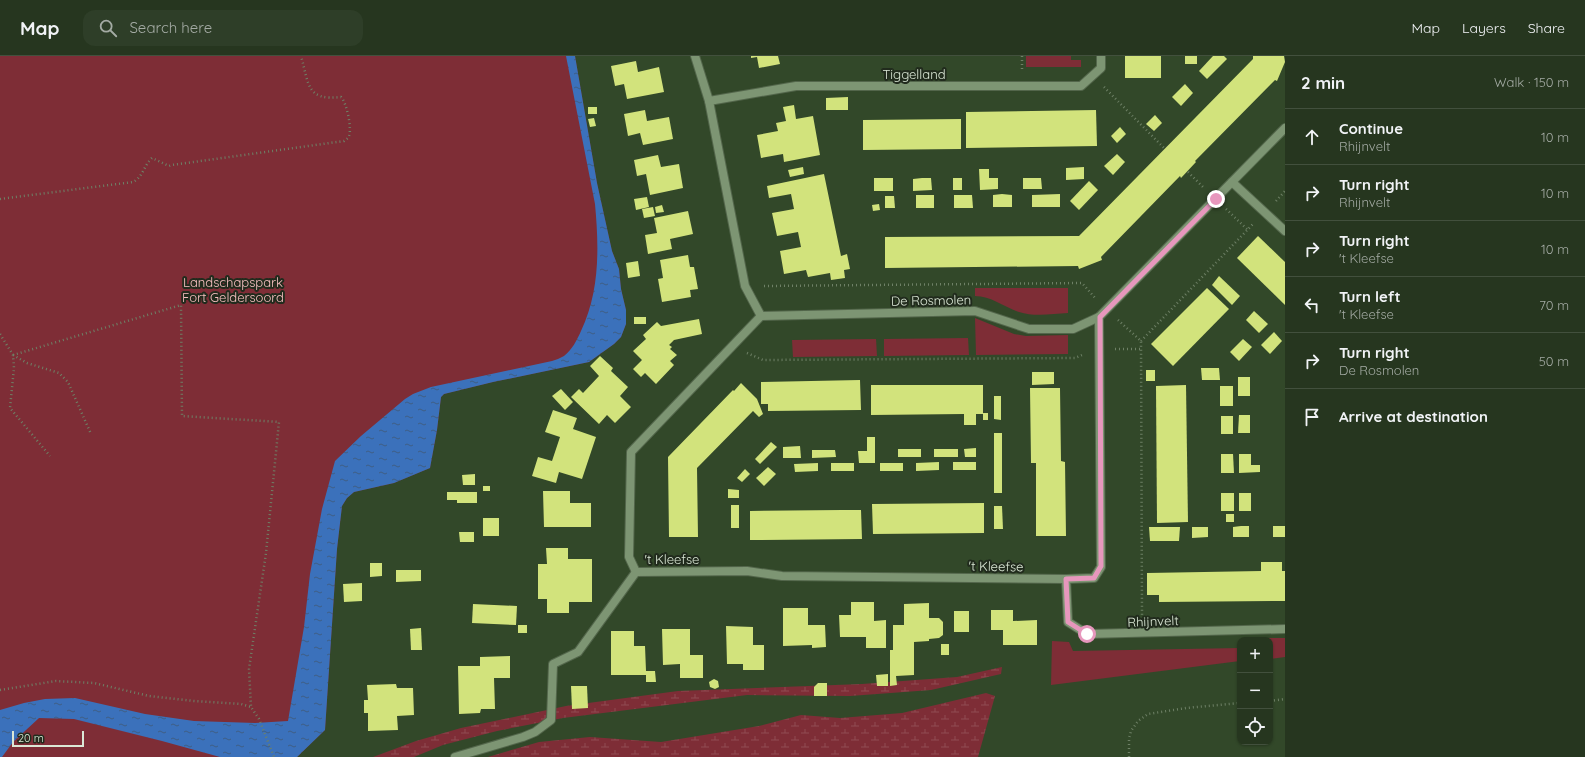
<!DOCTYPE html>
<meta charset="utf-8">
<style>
body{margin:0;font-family:Quicksand,sans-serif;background:#2e3e28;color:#f1f3f6}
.controls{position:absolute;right:12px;bottom:12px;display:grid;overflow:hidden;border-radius:8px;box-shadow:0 1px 3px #0004}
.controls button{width:36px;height:36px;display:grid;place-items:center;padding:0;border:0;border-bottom:1px solid #42503d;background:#26361f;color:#f1f3f6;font:20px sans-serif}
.scale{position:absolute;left:12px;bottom:10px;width:72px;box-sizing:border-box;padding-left:4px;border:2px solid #dbe8d6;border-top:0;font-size:11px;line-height:14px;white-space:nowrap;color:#dbe8d6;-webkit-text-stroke:3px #212b1d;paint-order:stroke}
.stop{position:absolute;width:12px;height:12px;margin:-9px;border:3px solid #e797bd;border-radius:50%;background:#fff}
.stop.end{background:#e797bd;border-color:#fff;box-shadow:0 1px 4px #0008}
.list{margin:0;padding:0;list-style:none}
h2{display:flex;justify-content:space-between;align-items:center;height:52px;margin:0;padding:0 16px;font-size:17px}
h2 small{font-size:13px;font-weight:400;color:#a4aba4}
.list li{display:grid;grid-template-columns:26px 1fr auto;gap:12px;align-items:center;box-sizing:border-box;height:56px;padding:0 16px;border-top:1px solid #42503d}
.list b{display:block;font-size:15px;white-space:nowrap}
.list p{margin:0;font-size:13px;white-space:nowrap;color:#a4aba4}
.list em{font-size:13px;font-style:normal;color:#a4aba4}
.icon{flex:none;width:22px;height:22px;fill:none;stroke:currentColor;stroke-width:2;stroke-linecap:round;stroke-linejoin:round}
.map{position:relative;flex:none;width:1285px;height:701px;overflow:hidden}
header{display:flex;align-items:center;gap:24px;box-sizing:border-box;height:56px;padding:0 20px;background:#26361f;border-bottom:1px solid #42503d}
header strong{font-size:19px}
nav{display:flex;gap:22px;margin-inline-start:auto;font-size:14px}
.search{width:280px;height:36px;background:#2e3e28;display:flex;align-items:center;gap:10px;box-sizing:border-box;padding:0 14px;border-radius:12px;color:#a4aba4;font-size:15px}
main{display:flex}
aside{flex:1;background:#26361f}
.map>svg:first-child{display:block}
.green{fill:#7e2d36}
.wetland{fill:url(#wetland-marsh)}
.water{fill:url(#water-ripples)}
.building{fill:#d2e37c}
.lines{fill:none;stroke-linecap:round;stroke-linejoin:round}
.street-casing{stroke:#53664b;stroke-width:10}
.path{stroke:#6e8066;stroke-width:2.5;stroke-dasharray:1 3;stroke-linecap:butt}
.street{stroke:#7d9573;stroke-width:8}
.route{stroke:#e797bd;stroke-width:5}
.labels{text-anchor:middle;stroke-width:4;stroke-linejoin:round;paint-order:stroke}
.street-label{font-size:13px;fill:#dbe8d6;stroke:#212b1d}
.park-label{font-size:13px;fill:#f8c0c1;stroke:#212b1d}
</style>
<header>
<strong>Map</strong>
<div class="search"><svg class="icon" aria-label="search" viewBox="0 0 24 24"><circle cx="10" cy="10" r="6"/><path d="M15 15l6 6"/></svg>Search here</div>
<nav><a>Map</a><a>Layers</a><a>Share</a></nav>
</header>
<main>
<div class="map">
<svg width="1285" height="701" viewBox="0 0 1285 701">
<defs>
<pattern id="wetland-marsh" width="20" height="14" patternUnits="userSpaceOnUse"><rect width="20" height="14" fill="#7e2d36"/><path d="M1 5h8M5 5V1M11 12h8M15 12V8" fill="none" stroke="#904b52"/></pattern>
<pattern id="water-ripples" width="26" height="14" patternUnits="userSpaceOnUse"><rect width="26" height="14" fill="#3b71bb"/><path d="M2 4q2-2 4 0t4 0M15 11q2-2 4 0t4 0" fill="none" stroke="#3e5e84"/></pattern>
</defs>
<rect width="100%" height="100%" fill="#324829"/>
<g class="green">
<polygon points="0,0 575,0 597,127 612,195 619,213 621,233 626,254 626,268 621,281 614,288 589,306 493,326 444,338 441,341 437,374 430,412 394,427 354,436 347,442 342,450 337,493 325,674 297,701 0,701"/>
<polygon points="1026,0 1071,0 1071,4 1081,4 1081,11 1026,11"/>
<path d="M975,232H1068V257C1052,258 1034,261 1019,256C1004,251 991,240 975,240Z"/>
<polygon points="975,262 1014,278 1026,280 1068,279 1068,298 976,299"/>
<polygon points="968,282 969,299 884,300 884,283"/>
<polygon points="876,283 877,300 793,301 792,284"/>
<polygon points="1244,582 1285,582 1285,601 1270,603 1270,584 1244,584"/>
<polygon points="1052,585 1069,586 1073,595 1240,592 1240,605 1051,629"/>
</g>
<g class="wetland">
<polygon points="1002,611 1001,618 931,634 850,640 747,639 563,662 497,675 443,689 414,701 373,701 416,685 461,672 566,650 678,635 862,628 957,621"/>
<polygon points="986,637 995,640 978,701 488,701 539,686 590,681 661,686 759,670 801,659 840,662 902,657"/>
</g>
<path class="water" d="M566,0H575L597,127L612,195L619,213L621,233L626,254V268L621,281L614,288L589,306L493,326L444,338L441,341L437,374L430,412L394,427L354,436L347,442L342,450L337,493L325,674L297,701H220L162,685L74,663L39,662L13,686L2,701H0V654L24,647L45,643L75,642L145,658L194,665L255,667L288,665L304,571L310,518L322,453L335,405L361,380L405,343L413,338L431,331L552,305C556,304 560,302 564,300C572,294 577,284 581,275C600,235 599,191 595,148Z"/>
<g class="building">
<polygon points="751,0 778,0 780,8 759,12 757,1 751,2"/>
<rect x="1125" y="0" width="36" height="22"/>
<rect x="1185" y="0" width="12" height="8"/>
<polygon points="1213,0 1224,0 1227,3 1207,23 1199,15"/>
<polygon points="1253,0 1284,0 1285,6 1277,25 1275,24 1195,105 1196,106 1181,122 1180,120 1101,201 1102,204 1079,213 1078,210 885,212 885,181 1079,180 1253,3"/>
<polygon points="636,5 638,16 659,11 664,36 627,43 624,28 615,30 611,10"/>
<polygon points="1185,28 1193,37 1181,50 1172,41"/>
<polygon points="848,41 848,54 826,54 826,42"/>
<polygon points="794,49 796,63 813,60 820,99 784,106 783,98 761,102 757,79 778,75 776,67 786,65 783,51"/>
<rect x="588" y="51" width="9" height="7"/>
<polygon points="645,54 647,65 669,61 673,83 643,89 640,77 628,80 624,58"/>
<polygon points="1096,54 1097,90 966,92 966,56"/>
<polygon points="1155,59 1162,67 1154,75 1146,68"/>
<polygon points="594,62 596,70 590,71 588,63"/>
<polygon points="961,63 961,93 863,94 863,64"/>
<polygon points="1120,71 1126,78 1117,87 1111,80"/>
<polygon points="1117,98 1125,106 1113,119 1104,110"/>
<polygon points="658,99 661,111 679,108 683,132 650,139 646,118 637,120 634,104"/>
<polygon points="803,111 804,118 790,121 788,114"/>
<polygon points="1084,111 1084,123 1066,124 1066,112"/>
<polygon points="979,113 989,113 989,122 998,122 998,133 980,134"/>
<polygon points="824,118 841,200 847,198 850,213 844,214 845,222 831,224 830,217 808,221 806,214 784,218 780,195 801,191 798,176 777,180 772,157 794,153 791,138 769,142 767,130"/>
<rect x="874" y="122" width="19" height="13"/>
<polygon points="922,122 931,122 932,134 913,135 913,123"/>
<rect x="953" y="122" width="9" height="12"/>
<polygon points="1023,122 1041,122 1042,133 1023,133"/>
<polygon points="1089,125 1098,134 1079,154 1070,145"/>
<polygon points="1002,138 1012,139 1012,151 993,151 993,139"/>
<polygon points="1060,138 1060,151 1032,151 1032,139"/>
<rect x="916" y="139" width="18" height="13"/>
<polygon points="954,139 972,139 973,152 954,152"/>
<polygon points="885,140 894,140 895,152 885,152"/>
<polygon points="647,141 649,151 636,154 634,143"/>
<polygon points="879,148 880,154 873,155 872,149"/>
<polygon points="662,149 664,156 656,157 655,151"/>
<polygon points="653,151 655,160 644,162 642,153"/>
<polygon points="688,155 693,178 670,183 672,193 648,198 645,179 657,177 654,162"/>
<polygon points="1258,180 1285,206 1285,249 1237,202"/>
<polygon points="688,199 690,211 694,211 698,233 690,234 691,241 662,246 658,223 663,222 660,204"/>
<polygon points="638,205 640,220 628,222 626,207"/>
<polygon points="1219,220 1240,240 1232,249 1212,229"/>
<polygon points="1207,232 1229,253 1173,310 1151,288"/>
<polygon points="1254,255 1268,268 1259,277 1246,264"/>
<rect x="634" y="261" width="12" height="7"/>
<polygon points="699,263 702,278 674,284 669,289 672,291 670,293 677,299 670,305 674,309 656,328 645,317 641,321 633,313 642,304 633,295 646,283 643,279 657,266 661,270"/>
<polygon points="1274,276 1282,285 1270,298 1261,289"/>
<polygon points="1243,283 1252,291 1239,305 1230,296"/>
<polygon points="600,300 613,312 611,315 628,331 620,340 631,351 615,367 607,359 599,368 571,341 579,333 583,337 599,320 590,310"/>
<polygon points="1201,312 1219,312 1220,324 1202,324"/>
<rect x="1146" y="314" width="9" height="11"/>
<polygon points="1032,316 1054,316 1054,328 1032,329"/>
<rect x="1238" y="321" width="12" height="19"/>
<polygon points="860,324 861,354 768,355 768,348 761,348 761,326"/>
<polygon points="741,327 757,343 763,358 759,361 753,355 697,412 698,481 669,481 668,401 733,334 734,335"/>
<polygon points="871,329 983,329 983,357 988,357 988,364 983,364 983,358 976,358 976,369 964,369 964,358 871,359"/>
<polygon points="1186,329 1188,466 1157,467 1156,330"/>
<rect x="1220" y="330" width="13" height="20"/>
<polygon points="1030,332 1060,332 1061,405 1065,406 1066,480 1036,480 1036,407 1031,407 1031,406"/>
<polygon points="561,333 573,346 565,354 552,340"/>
<polygon points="994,340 1001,340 1001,364 994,363"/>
<polygon points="553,354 577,362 573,373 596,381 582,423 559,416 556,427 532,420 538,401 552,405 560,381 545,376"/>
<polygon points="1239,359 1250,359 1250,377 1238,377"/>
<rect x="1221" y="360" width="12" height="18"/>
<rect x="994" y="377" width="8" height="60"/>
<polygon points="867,381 875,381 875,407 859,407 858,395 867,395"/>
<polygon points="771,386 777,391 760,408 755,403"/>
<polygon points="800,390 801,402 783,402 783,391"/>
<polygon points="976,392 976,401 965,401 964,393"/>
<rect x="898" y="393" width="23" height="8"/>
<rect x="934" y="393" width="24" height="8"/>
<polygon points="812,394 835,394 836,401 812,402"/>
<polygon points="1221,398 1233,398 1234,417 1221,417"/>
<polygon points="1239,398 1251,398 1251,409 1260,409 1260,416 1239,417"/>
<polygon points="939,406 939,414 916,415 916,407"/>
<rect x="953" y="406" width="23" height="8"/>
<polygon points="818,407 818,415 795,416 794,408"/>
<rect x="831" y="407" width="23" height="8"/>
<rect x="880" y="407" width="23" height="8"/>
<polygon points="768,411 776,418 764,430 756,422"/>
<polygon points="745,413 750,418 742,426 737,422"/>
<polygon points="475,418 475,429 463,429 462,419"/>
<rect x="483" y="430" width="7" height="5"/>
<polygon points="728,433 739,434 739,442 728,442"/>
<polygon points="543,435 570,435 570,447 591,447 591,471 544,471"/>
<polygon points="447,436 477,436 477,447 457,447 457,444 447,444"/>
<rect x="1221" y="437" width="13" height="18"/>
<rect x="1239" y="437" width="12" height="18"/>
<polygon points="984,447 984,477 873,478 872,448"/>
<rect x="731" y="449" width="8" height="23"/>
<polygon points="994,450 1002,450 1003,473 994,473"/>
<polygon points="842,454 861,454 862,483 750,484 750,455"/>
<rect x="1226" y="458" width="8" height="8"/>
<rect x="483" y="462" width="16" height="18"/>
<polygon points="1241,470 1249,470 1249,481 1233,481 1233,471"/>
<rect x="1273" y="470" width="12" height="11"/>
<polygon points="1149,471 1180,471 1179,485 1150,485"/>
<polygon points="1192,471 1208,471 1208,481 1192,482"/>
<polygon points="459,476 474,476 474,486 460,486"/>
<polygon points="546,492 568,492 568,503 592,503 592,546 569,546 569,557 547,557 547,543 538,543 538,508 547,508"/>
<polygon points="1261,506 1282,506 1282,515 1285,515 1285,545 1159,546 1159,539 1147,539 1147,517 1261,515"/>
<polygon points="370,507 382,507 382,520 370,521"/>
<polygon points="396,514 421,514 421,525 396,526"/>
<polygon points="362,527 362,545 344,546 343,528"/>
<polygon points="851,546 874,546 874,565 886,564 886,592 866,592 866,581 840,581 839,559 851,559"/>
<polygon points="929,547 929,562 939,562 943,566 943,579 939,582 929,583 929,585 914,586 914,619 896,620 897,629 890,630 890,594 893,594 893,569 904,569 904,548"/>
<polygon points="473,548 517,550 516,569 472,567"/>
<polygon points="783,552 808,552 808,569 825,569 826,591 812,592 812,589 783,590"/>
<polygon points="991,554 1013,554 1013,565 1037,564 1037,589 1003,589 1003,574 991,574"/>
<rect x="954" y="555" width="15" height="21"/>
<rect x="518" y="569" width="9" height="8"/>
<polygon points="726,570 753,571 753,589 764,589 764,614 743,614 743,608 727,608"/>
<polygon points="421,572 422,594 411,594 410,573"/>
<polygon points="662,573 690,573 690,599 703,599 703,622 680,622 680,608 663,609"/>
<polygon points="611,575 634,575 634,590 645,590 646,615 655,615 656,626 646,626 646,619 611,619"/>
<rect x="941" y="588" width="8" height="11"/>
<polygon points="510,600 510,622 494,622 495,653 481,653 480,657 459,658 458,610 480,610 480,601"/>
<polygon points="888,618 888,630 877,630 876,619"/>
<polygon points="714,623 718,625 719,631 715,633 710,631 709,626"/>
<polygon points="818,627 827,627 827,640 814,640 814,631"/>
<polygon points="396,628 397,632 413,632 414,659 397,660 398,674 368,675 368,657 364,657 364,644 368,644 367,629"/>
<polygon points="571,630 587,630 588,652 572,653"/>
</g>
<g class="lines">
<g class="street-casing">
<g id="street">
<polyline points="695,0 709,45 745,230 761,260 975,255 1029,273 1073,273 1099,261 1285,72"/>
<polyline points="709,45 796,30 1081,30 1101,12 1101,0"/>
<polyline points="1232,126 1285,175"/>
<polyline points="761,260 631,396 629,501 636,516 747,515 782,520 1066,523 1094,522 1101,511 1099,261"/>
<polyline points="1066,523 1068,566 1087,578 1285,573"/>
<polyline points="455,701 523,681 535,676 551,664 553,608 578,596 636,516"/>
</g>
</g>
<g class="path">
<polyline points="1022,0 1022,13"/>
<polyline points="1104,31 1164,92"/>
<polyline points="1188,116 1204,132"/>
<path d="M0,143L133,126C143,121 144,109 152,102L169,110L172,109L344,85C346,83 348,83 349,80C352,73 347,47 341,41C306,45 309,28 301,0"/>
<polyline points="1276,145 1285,135"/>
<polyline points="1226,153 1248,174"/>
<polyline points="764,230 1082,227 1096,243"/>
<polyline points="1118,264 1141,285 1142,561"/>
<polyline points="0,278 13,299 14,312 10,352 50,400"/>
<polyline points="1141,285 1254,167"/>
<polyline points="1115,293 1141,293"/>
<polyline points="747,297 763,304 1075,302 1082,299"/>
<polyline points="13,299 181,249 182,360 279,366 266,497 249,613 251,651 259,663 274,701"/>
<polyline points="13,299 27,307 59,317 68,326 91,378"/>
<polyline points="0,634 56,625 94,627 149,640 194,645 241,648 251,651"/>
<polyline points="1270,645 1285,643"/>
<polyline points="1129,701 1129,683 1131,675 1138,665 1148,658 1186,652 1240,647"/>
</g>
<use href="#street" class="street"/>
</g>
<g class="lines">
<polyline class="route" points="1087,578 1068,566 1066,523 1094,522 1101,510 1100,261 1216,143"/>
</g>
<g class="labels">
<g class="street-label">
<text x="914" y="23">Tiggelland</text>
<text transform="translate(931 244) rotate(-1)" y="5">De Rosmolen</text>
<text x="672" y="508">'t Kleefse</text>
<text transform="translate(996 510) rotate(1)" y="5">'t Kleefse</text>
<text transform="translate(1153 565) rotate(-2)" y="5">Rhijnvelt</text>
</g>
<g class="park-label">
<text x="233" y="231">Landschapspark<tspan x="233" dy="15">Fort Geldersoord</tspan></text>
</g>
</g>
</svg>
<div class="controls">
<button>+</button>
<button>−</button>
<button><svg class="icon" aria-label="locate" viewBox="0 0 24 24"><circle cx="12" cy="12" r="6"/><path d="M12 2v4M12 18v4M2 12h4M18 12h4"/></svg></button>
</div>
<div class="scale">20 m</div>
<div class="stop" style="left:1087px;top:578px"></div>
<div class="stop end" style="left:1216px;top:143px"></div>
</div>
<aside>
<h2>2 min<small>Walk · 150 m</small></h2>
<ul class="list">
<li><svg class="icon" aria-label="ahead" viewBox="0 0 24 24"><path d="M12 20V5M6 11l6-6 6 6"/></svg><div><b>Continue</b><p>Rhijnvelt</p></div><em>10 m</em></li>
<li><svg class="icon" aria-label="right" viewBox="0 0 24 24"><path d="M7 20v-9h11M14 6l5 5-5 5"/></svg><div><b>Turn right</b><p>Rhijnvelt</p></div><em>10 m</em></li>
<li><svg class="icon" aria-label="right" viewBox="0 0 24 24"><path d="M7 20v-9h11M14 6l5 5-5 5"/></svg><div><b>Turn right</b><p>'t Kleefse</p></div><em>10 m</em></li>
<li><svg class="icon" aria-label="left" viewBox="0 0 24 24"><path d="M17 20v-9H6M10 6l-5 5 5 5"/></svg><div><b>Turn left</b><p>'t Kleefse</p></div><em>70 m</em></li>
<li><svg class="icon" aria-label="right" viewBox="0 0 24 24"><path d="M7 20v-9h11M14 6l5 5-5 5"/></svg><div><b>Turn right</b><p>De Rosmolen</p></div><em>50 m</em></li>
<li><svg class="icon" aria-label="arrive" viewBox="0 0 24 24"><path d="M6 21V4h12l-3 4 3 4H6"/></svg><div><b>Arrive at destination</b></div></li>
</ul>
</aside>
</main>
